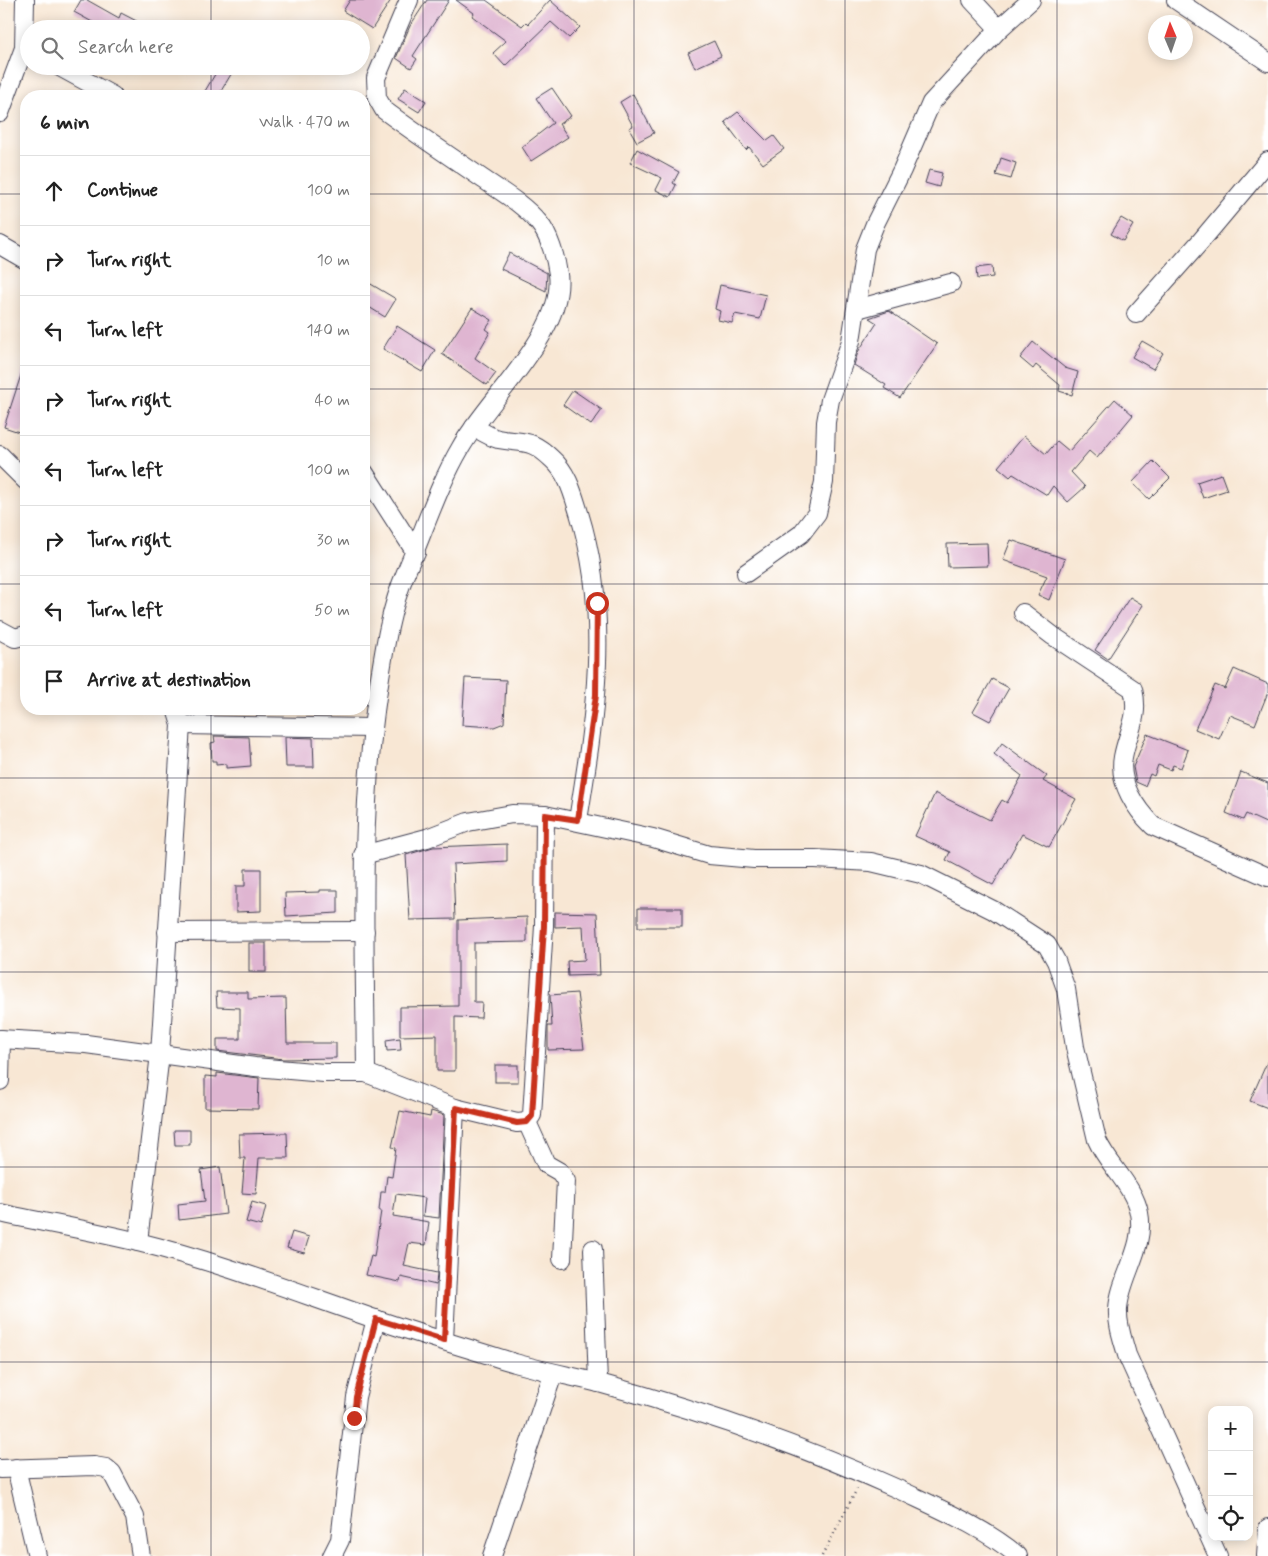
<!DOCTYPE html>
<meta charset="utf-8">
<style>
body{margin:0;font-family:Mynerve,sans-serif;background:#f2f2f2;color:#222}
.controls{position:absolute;right:15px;bottom:15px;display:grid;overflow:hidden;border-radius:10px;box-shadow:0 2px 12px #0003}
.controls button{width:45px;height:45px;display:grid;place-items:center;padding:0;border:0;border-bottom:1px solid #e0e0e0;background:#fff;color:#222;font:25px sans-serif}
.compass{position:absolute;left:1148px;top:15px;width:45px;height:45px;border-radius:50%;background:#fff;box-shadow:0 2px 12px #0003;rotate:358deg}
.stop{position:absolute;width:15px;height:15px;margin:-11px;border:4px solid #c8321e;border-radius:50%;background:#fff}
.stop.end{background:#c8321e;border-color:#fff;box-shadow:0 1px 5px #0008}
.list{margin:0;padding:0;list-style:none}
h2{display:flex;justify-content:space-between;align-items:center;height:65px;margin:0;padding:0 20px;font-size:21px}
h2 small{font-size:16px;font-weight:400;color:#767676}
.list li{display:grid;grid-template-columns:32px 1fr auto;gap:15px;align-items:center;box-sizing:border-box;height:70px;padding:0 20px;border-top:1px solid #e0e0e0}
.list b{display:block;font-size:19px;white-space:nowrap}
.list em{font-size:16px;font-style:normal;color:#767676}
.icon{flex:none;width:28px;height:28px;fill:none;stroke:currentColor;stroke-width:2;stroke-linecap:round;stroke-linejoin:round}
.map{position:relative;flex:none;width:1268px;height:1556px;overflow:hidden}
.search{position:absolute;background:#fff;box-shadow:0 2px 12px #0003;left:20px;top:20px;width:350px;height:55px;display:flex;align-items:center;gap:12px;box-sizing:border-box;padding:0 18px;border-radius:28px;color:#767676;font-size:19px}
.panel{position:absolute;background:#fff;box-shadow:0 2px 12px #0003;left:20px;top:90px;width:350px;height:625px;border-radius:20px}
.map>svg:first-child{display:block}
.building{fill:#dfb5d1}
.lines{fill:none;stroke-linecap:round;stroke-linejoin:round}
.minor-casing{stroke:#424052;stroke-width:20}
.path{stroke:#424052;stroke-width:2.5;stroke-dasharray:1 4;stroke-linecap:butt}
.minor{stroke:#fff;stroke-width:18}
.route{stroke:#c8321e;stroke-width:6}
.grid{fill:none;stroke:#22223b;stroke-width:1;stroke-opacity:0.55}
</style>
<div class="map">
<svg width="1268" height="1556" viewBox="0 0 1268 1556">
<rect width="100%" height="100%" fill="#fff"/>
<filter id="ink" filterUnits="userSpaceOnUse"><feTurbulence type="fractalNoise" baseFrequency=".02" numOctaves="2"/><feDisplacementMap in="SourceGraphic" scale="10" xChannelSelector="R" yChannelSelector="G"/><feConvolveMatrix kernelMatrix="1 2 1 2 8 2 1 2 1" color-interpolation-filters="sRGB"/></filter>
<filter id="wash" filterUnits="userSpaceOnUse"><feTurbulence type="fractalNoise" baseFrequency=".0096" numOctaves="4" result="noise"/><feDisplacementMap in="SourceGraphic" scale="20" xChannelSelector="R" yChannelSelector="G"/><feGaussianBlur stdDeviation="1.12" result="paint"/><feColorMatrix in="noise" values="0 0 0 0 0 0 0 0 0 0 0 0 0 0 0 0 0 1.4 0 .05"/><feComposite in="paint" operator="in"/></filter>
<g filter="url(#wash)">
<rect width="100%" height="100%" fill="#f8e7d4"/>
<g id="blocks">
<g class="building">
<polygon points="81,0 87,0 119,18 121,13 152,29 105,29 74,12"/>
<polygon points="350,0 391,0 372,29 343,11"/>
<polygon points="427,0 449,0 413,56 417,59 411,68 396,58 410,26"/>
<polygon points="456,0 486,0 522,26 526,22 528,24 550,0 580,27 569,38 551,22 505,66 493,53 506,41 472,16 474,13"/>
<polygon points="714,41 721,56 695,68 688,53"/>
<polygon points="220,66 236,66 218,96 202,96"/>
<polygon points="405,88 426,101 419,112 398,99"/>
<polygon points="552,88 571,116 559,124 568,137 531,161 522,147 553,123 536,98"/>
<polygon points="633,94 654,133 637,142 629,128 633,126 620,102"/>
<polygon points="738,112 767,141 774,136 784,149 763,164 749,147 746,150 725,122"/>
<polygon points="637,149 679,172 673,183 676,185 670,197 656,190 662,178 630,163"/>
<polygon points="1001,158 1016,163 1011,179 996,175"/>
<polygon points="929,170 942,173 939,187 925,183"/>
<polygon points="1121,218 1133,225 1123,241 1111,234"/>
<polygon points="509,253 547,273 546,291 501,269"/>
<polygon points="992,266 993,277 977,279 976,268"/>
<polygon points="364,280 396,299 385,317 364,304"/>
<polygon points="720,285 766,295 760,319 735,314 732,323 718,320 720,311 715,309"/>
<polygon points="472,308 492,320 486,329 490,332 475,358 496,373 487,385 442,354"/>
<polygon points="889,311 937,344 900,398 884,388 886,385 854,365 858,352 877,323 869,318"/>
<polygon points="397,326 435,350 422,372 383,349"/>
<polygon points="1142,341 1163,353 1153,369 1132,357"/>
<polygon points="1033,342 1065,368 1078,372 1072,395 1059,391 1060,385 1036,365 1033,369 1020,358"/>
<polygon points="24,366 26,366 26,421 22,433 4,427"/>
<polygon points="573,390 602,410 591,425 563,405"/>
<polygon points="1115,399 1133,415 1097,458 1089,451 1071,472 1085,487 1068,502 1053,486 1047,495 1013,474 1010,477 998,467 1024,436 1046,454 1057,441 1069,451"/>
<polygon points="1153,461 1170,478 1149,499 1132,483"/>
<polygon points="1221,474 1227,490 1203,498 1197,482"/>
<polygon points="1011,540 1065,559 1049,600 1038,595 1047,576 1003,560"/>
<polygon points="987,543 988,566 948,567 947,544"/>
<polygon points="1130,597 1143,605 1108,659 1095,650"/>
<polygon points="1234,669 1268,684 1268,692 1255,725 1230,715 1219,739 1195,729 1215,685 1225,689"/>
<polygon points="465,678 506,680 504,723 494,727 462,725"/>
<polygon points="992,679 1009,688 990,721 973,712"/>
<polygon points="1147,734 1188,750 1181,768 1173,765 1171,770 1158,765 1154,776 1150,774 1145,786 1136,782 1133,767"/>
<polygon points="214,736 249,737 251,766 226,768 226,764 216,765 216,761 212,761 211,743 215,742"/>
<polygon points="285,737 313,738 314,767 286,767"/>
<polygon points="1002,743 1047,776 1043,781 1076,799 1049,847 1022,834 993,885 946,860 950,852 915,836 935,793 990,820 1002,800 1007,803 1022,776 994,754"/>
<polygon points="1241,772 1268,783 1268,824 1246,814 1243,820 1226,813"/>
<polygon points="507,844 507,861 453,864 455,919 410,920 406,855 433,847"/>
<polygon points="245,869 261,869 261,911 236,912 236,886 245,886"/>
<polygon points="320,890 338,890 338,913 286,916 285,893 320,892"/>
<rect x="638" y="908" width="44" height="19"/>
<polygon points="555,912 597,913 600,975 568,976 567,961 585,960 583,926 555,927"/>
<polygon points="527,917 527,942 474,943 474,1002 482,1002 481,1018 455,1017 455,1071 437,1071 437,1035 400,1036 400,1007 458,1006 458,920"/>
<rect x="249" y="943" width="17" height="29"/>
<polygon points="216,992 248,992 248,999 286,998 287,1043 336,1043 336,1058 283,1059 217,1051 217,1039 240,1039 240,1008 217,1007"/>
<polygon points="577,993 584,1049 548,1050 548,1026 552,1026 550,995"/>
<polygon points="400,1038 401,1050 387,1051 386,1040"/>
<polygon points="1268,1060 1268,1108 1250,1101"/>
<rect x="495" y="1065" width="23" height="17"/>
<polygon points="217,1073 259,1078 258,1109 205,1108 205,1076 217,1077"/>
<polygon points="400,1111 430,1117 431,1111 444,1115 439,1218 423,1216 425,1198 396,1194 393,1216 429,1222 426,1245 409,1243 404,1266 437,1273 436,1285 401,1277 400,1282 366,1275 371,1256 374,1257 381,1211 379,1211 381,1192 385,1192 387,1176 392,1177 396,1148 392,1147"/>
<polygon points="174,1130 190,1130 190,1145 175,1145"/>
<polygon points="287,1133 288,1158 259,1158 256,1194 242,1193 245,1158 240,1158 239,1134"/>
<polygon points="220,1167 226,1214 179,1220 178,1204 205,1201 201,1170"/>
<polygon points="252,1202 266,1206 261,1226 246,1222"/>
<polygon points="292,1232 309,1237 304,1253 287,1248"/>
</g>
</g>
</g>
<g filter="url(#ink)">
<use href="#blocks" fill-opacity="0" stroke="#424052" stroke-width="1"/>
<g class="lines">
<g class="minor-casing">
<g id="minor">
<polyline points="972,0 999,29"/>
<polyline points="1176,0 1268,62"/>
<polyline points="58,66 113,96"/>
<polyline points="0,113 24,48 25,0"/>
<polyline points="0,245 26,260"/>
<polyline points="857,309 951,283"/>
<polyline points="1136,314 1200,242 1268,161"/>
<path d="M474,427C481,431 490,437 498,439C525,444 530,438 552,459C568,473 573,494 579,513C611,616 595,716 578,820"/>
<polyline points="0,455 26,481"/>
<polyline points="364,472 416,553"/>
<polyline points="746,573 801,534 817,513 824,482 826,422 830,400 851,341 865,249 875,224 902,170 931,103 999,29 1031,0"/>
<path d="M1023,613L1053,636L1133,689C1140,718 1128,730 1123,757C1118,783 1136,809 1153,826L1268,877"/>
<polyline points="0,630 15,638 26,635"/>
<polyline points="181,725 372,728"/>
<path d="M363,855L427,838L468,822L512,814L545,815L653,838L709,855L754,859H815L871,862L921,874L993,910L1047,945L1056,961L1066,989L1075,1047L1097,1140C1108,1165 1134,1186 1139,1213C1146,1247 1120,1277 1118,1309C1117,1325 1123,1340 1127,1355L1218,1556"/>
<polyline points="167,932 365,931"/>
<polyline points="0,1039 86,1044 255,1067 324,1073 366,1073 455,1108 517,1123 527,1122 532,1115 544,926 545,815"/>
<path d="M366,1073C365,945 359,816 378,690C384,651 390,609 406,572C424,531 438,486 461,447C488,399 566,331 558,274C556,258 549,235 539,223C523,204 502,192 483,179C450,156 416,134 384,110L377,98L376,78L409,0"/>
<polyline points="0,1081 1,1039"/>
<polyline points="527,1122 546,1164 560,1172 566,1181 562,1259"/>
<path d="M0,1213C46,1223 93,1231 138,1242C219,1262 296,1292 375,1319C421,1335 468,1348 515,1363C543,1371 571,1376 599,1383C702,1411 803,1446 900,1490C940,1509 985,1528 1018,1556"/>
<polyline points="138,1242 160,1054 181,725 176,709"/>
<polyline points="593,1249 598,1383"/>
<polyline points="444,1340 455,1108"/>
<polyline points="16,1468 37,1556"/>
<polyline points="0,1469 94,1466 106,1468 112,1473 135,1517 141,1556"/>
<polyline points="332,1556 340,1540 342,1523 356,1397 376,1319"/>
<polyline points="492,1556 553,1374"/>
<polyline points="1266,1556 1268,1528"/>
</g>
</g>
<polyline class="path" points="822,1556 857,1489"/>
<use href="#minor" class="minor"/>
</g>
</g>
<g class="lines" filter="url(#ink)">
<polyline class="route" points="354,1418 356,1397 376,1319 444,1340 456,1108 517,1123 527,1122 532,1116 544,926 545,815 578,820 596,695 597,603"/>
</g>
<path class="grid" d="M211,0V29M423,0V1556M634,0V1556M845,0V1556M1057,0V1556M211,66V96M0,194H26M364,194H1268M0,389H26M364,389H1268M0,584H26M364,584H1268M211,709V1556M0,778H1268M0,972H1268M0,1167H1268M0,1362H1268"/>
</svg>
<div class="controls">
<button>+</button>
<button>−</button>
<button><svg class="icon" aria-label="locate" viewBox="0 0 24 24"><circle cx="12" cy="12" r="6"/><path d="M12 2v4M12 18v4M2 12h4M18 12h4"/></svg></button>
</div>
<svg class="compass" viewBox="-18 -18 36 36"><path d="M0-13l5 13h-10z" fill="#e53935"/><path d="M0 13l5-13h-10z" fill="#767676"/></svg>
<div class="stop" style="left:597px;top:603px"></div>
<div class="stop end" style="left:354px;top:1418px"></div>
<div class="search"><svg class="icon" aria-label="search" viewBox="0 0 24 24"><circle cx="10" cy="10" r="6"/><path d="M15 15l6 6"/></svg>Search here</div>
<section class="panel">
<h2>6 min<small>Walk · 470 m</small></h2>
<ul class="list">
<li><svg class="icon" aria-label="ahead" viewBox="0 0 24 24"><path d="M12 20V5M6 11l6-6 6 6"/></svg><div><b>Continue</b></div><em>100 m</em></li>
<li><svg class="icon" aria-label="right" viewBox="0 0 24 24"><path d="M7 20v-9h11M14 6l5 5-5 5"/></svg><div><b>Turn right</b></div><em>10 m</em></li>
<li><svg class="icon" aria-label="left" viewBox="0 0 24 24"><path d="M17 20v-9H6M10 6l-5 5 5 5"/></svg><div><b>Turn left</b></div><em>140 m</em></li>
<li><svg class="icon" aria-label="right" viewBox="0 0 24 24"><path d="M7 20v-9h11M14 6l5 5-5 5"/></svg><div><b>Turn right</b></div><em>40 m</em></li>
<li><svg class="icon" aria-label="left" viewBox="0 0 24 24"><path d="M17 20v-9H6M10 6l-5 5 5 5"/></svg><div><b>Turn left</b></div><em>100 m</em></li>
<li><svg class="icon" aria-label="right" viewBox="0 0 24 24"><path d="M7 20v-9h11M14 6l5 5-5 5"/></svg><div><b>Turn right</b></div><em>30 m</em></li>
<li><svg class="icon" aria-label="left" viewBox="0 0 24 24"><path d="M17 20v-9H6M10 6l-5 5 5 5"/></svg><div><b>Turn left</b></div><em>50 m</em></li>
<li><svg class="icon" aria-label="arrive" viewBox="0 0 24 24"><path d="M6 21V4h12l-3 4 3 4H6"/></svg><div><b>Arrive at destination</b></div></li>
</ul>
</section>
</div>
